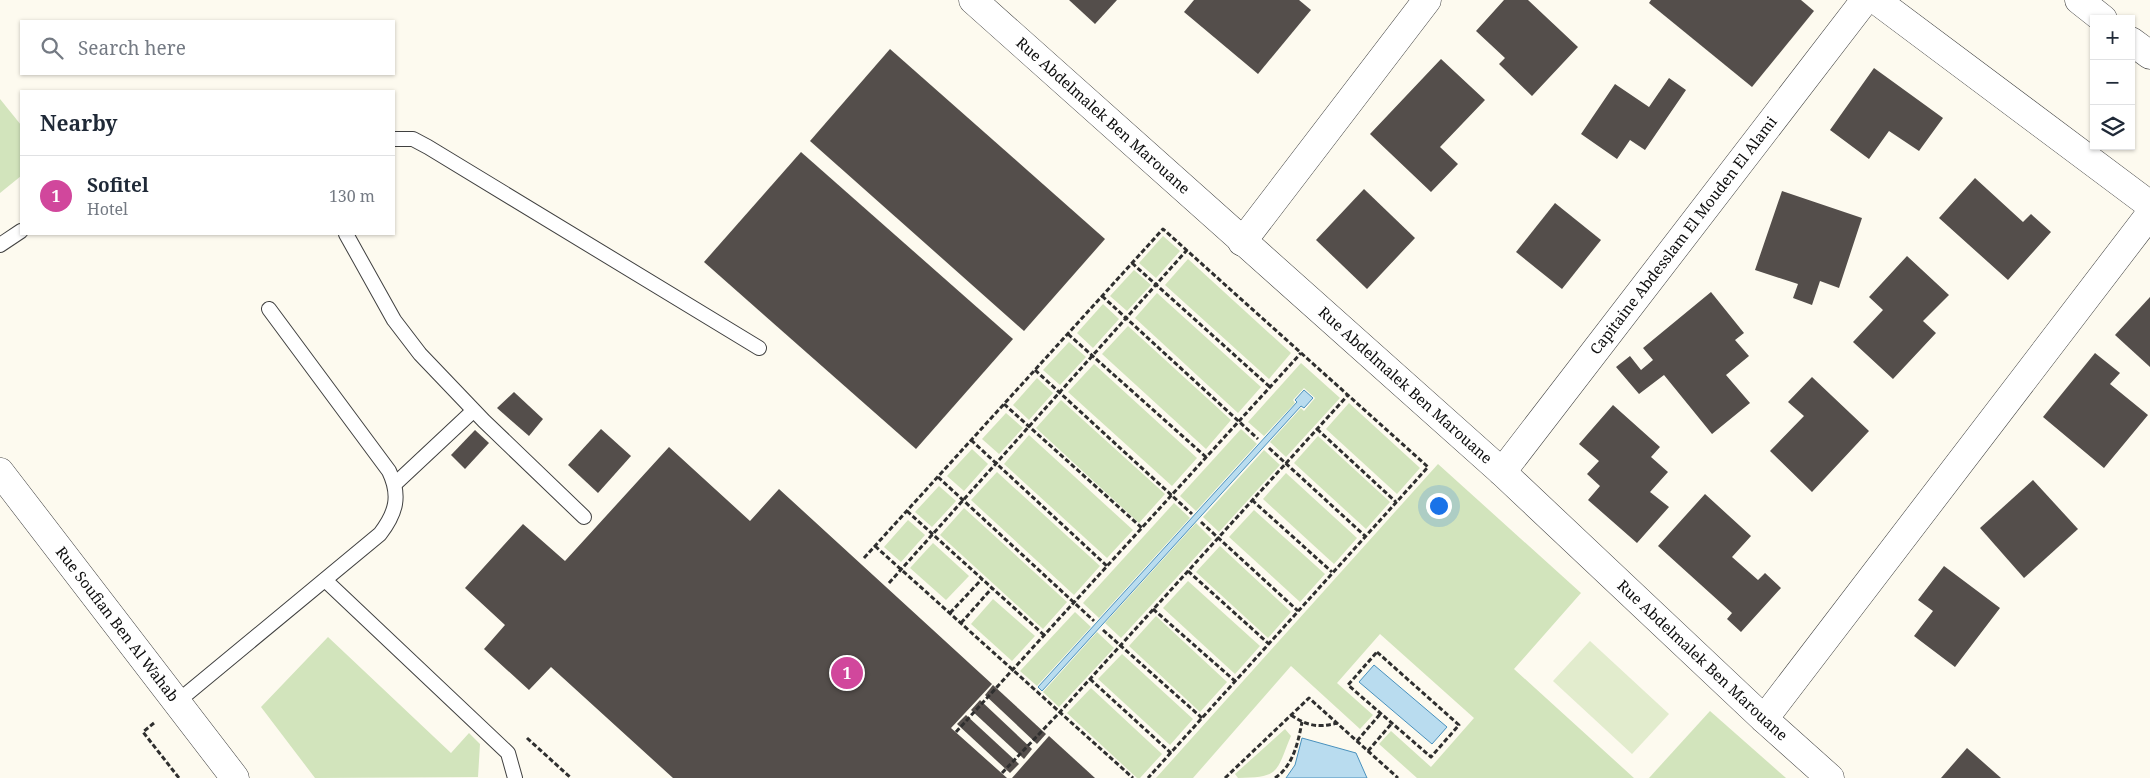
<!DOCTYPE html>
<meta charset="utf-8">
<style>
body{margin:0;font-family:"Noto Serif",serif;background:#f6f6f7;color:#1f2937}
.controls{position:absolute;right:15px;top:15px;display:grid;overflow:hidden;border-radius:0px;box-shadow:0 1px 4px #0004}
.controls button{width:45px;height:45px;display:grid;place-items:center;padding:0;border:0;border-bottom:1px solid #e0e1e3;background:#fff;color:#1f2937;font:25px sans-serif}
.you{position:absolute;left:1438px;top:505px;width:18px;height:18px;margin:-12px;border:4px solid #fff;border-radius:50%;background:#1a73e8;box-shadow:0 0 0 8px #1a73e833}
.badge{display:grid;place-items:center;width:32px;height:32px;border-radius:50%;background:#ad353d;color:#fff;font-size:16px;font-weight:700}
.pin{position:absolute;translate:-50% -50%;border:2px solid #fff;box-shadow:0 1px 5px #0006}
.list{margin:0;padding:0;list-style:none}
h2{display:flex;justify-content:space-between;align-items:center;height:65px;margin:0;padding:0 20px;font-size:21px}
h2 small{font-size:16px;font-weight:400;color:#747a83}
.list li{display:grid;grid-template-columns:32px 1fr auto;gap:15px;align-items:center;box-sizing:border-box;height:80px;padding:0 20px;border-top:1px solid #e0e1e3}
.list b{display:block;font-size:19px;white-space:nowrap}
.list p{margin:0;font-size:16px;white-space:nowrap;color:#747a83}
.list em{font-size:16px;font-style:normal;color:#747a83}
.icon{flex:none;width:28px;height:28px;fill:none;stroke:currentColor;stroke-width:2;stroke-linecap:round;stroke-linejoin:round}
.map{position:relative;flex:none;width:2150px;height:778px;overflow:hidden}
.search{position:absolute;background:#fff;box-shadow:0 1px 4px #0004;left:20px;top:20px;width:375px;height:55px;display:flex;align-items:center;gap:12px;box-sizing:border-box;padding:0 18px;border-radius:0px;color:#747a83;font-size:19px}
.panel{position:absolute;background:#fff;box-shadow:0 1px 4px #0004;left:20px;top:90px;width:375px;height:145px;border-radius:0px}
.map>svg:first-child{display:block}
.green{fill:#d2e4bc}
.pitch{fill:#e2eccd}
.water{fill:#b9dcef;stroke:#4991bd}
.building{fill:#544e4b}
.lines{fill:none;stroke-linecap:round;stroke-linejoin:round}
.service-casing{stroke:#404040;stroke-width:16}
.minor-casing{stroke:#404040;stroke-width:29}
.path{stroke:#2f2f2f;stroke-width:3;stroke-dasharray:5 2.5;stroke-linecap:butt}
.service{stroke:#fff;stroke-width:14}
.minor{stroke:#fff;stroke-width:28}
.labels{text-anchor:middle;stroke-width:5;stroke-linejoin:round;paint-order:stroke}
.street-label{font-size:15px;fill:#0d0d0d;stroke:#fff}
</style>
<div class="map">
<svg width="2150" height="778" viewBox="0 0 2150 778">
<rect width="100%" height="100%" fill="#fdfaef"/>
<g class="green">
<polygon points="0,99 21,125 21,176 0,193"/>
<polygon points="1163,236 1180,251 1156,278 1139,263"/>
<polygon points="1188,259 1291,353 1269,379 1165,285"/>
<polygon points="1134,270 1151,285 1127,311 1110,296"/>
<polygon points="1157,293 1261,387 1238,413 1135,318"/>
<polygon points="1103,304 1119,319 1093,348 1077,333"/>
<polygon points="1128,326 1231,420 1206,449 1102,354"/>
<polygon points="1069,342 1086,357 1060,385 1043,370"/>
<polygon points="1301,363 1340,398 1286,457 1270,442 1301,408 1304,411 1315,398 1304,388 1293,400 1295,403 1264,436 1248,422"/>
<polygon points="1094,364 1197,458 1172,486 1068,392"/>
<polygon points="1037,378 1053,393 1029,420 1013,405"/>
<polygon points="1061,400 1165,494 1139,523 1036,428"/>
<polygon points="1349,403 1420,468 1397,494 1326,429"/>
<polygon points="1006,413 1023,428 999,454 982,439"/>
<polygon points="1241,429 1257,444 1196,511 1180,496"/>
<polygon points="1029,435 1133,530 1107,558 1004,464"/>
<polygon points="1318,436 1390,502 1366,529 1294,463"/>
<polygon points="972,449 988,464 964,491 947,476"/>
<polygon points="1264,450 1280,465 1219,532 1203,517"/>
<polygon points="1438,464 1581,593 1514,669 1634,778 1417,778 1379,744 1391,731 1431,767 1474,718 1380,634 1337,683 1373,715 1360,729 1291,666 1193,778 1156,778"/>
<polygon points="997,472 1100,566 1074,595 971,500"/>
<polygon points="1286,473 1357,538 1334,564 1263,499"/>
<polygon points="939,486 956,501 932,527 915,512"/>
<polygon points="1174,503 1190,518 1099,618 1083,603"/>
<polygon points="964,508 1067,602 1043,629 940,535"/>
<polygon points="1254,510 1325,574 1300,602 1229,537"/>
<polygon points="908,520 925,535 901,562 884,547"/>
<polygon points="1196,523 1212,539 1121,638 1105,623"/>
<polygon points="933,543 969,576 946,600 910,568"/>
<polygon points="1220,546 1291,612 1268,638 1196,572"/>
<polygon points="1188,581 1260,646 1235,674 1163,608"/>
<polygon points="993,599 1035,636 1012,661 971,624"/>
<polygon points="1075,612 1091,627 1037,686 1020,671"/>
<polygon points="1156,616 1227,682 1200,712 1129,646"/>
<polygon points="1097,632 1114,648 1059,707 1043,692"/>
<polygon points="328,637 451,753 469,733 480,744 478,777 315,778 261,707"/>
<polygon points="1122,654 1193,719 1170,745 1098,679"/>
<polygon points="1091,688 1162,754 1140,778 1137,778 1067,713"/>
<polygon points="1710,711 1786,778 1649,778"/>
<path d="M1285,729L1291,736C1276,771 1281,778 1238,778L1235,774Z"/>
</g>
<polygon class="pitch" points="1590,641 1669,714 1632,754 1553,681"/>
<g class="water">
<polygon points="1304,390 1313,398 1304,408 1301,406 1042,691 1038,687 1297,402 1295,400"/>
<polygon points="1374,665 1447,727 1432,744 1359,682"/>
<polygon points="1302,738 1356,753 1367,778 1286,778 1295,765"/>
</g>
<g class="building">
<polygon points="1069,0 1117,0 1095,24"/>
<polygon points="1194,0 1299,0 1311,10 1258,74 1184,12"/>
<polygon points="1504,0 1528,0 1578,47 1532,96 1499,64 1505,58 1476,31"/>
<polygon points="1651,0 1801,0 1814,11 1752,87 1649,3"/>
<polygon points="890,49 1105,239 1024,331 810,141"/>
<polygon points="1441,59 1485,100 1440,147 1458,164 1431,192 1370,134"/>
<polygon points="1874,68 1943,118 1919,151 1889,131 1869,159 1830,130"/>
<polygon points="1669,78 1686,90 1645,150 1630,140 1617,159 1581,134 1615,84 1649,107"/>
<polygon points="801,152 1013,339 916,449 704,262"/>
<polygon points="1975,178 2023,222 2031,214 2051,232 2008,280 1939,218"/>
<polygon points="1364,189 1415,238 1367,289 1316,240"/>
<polygon points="1782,191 1862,218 1839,288 1820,281 1812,305 1793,298 1798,284 1755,270"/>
<polygon points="1555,203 1601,240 1562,289 1516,252"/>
<polygon points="1907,256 1949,295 1923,321 1936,333 1893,379 1853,342 1883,310 1869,297"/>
<polygon points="1711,292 1744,333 1735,340 1749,356 1726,375 1750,403 1712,434 1664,375 1639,394 1616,367 1630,356 1641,370 1653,360 1643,348"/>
<polygon points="2150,297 2150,367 2115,335"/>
<polygon points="2095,353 2120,373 2110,384 2148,415 2104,468 2043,417"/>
<polygon points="1812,377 1869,431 1812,492 1770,451 1804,416 1788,402"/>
<polygon points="514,392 543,419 529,436 497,408"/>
<polygon points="1613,405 1660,447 1651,457 1668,472 1650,492 1669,507 1637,543 1588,500 1600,486 1587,474 1599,461 1579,444"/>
<polygon points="601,429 631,456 598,493 568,465"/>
<polygon points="475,430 489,443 465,469 451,455"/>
<polygon points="669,447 750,521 779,489 992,684 951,728 1007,778 673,778 551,667 529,690 484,649 505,625 465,588 523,524 565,561"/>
<polygon points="2033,480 2078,529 2024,578 1980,528"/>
<polygon points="1705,494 1751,536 1732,557 1758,580 1765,573 1781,588 1741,632 1727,619 1732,613 1658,546"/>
<polygon points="1944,566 2000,608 1955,667 1914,636 1933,611 1918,600"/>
<polygon points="993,685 1046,734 1037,744 985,695"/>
<polygon points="980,700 1032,749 1024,759 971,710"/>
<polygon points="966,715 1019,764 1010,773 957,724"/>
<polygon points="1049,736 1095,778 1012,778"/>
<polygon points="1967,748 2001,778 1941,778"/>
</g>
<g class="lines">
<g class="service-casing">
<g id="service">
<polyline points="394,139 413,139 428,147 759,348"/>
<polyline points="346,234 394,320 420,354 484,421 584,517"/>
<polyline points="0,245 21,231"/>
<polyline points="395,484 473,411"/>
<polyline points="325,580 508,753 515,778"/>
<path d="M177,702L380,534C396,513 401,496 389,471L269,309"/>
</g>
</g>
<g class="minor-casing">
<g id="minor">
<path id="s1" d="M973,0L1502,472L1764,719L1830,778"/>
<polyline points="1876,0 2150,205"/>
<polyline points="2079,0 2103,19"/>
<polyline points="2131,41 2150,55"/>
<polyline points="1242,242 1427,0"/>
<path id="s2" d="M0,472L235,778"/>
<path id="s3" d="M1502,472L1865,0"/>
<polyline points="1764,719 2150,214"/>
</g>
</g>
<g class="path">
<polyline points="1132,263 1270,387"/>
<polyline points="1102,296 1258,439"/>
<polyline points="1068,334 1206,457"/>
<polyline points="1035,370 1192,514"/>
<polyline points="1004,404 1142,528"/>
<polyline points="1317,429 1396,502"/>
<polyline points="971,440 1107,566"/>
<polyline points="1269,448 1365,536"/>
<polyline points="938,477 1094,621"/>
<polyline points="1252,500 1332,572"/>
<polyline points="907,511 1044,635"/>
<polyline points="1201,522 1298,611"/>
<polyline points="875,546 1133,778"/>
<polyline points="864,558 1163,229 1428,467 1148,778"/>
<polyline points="1188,571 1269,644"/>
<polyline points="889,583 1187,250"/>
<polyline points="1153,609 1235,681"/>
<polyline points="950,613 982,579"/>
<polyline points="961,623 992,588"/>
<polyline points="1103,630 1202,718"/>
<polygon points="1377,652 1459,725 1431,757 1348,685"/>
<polyline points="1090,679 1171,753"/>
<path d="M1291,715C1307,726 1319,728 1337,723"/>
<polyline points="154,723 143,732 179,778"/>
<polyline points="956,732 1301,353"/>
<polyline points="527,738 571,778"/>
<polyline points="1357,741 1381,713"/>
<polyline points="1368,751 1392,723"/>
<polyline points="1002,773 1060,712 1348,395"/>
<polyline points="1225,778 1309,698 1398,778"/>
<path d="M1275,778C1293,766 1298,743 1302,722"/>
</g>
<use href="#service" class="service"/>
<use href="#minor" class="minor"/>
</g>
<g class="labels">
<g class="street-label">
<text dy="5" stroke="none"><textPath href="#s1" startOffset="174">Rue Abdelmalek Ben Marouane</textPath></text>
<text dy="5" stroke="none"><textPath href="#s3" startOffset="298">Capitaine Abdesslam El Mouden El Alami</textPath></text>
<text dy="5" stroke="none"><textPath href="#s1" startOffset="579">Rue Abdelmalek Ben Marouane</textPath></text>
<text dy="5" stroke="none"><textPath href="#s2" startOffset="192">Rue Soufian Ben Al Wahab</textPath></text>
<text dy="5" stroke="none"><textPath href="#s1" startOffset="984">Rue Abdelmalek Ben Marouane</textPath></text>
</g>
</g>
</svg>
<div class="controls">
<button>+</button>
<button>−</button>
<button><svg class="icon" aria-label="layers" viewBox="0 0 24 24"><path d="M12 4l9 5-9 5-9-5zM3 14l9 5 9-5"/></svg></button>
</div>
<div class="you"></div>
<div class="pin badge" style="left:847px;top:673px;background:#d1479c">1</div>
<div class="search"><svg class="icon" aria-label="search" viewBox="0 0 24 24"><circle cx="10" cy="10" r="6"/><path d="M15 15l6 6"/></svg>Search here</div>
<section class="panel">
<h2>Nearby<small></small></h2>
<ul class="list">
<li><span class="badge" style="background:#d1479c">1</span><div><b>Sofitel</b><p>Hotel</p></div><em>130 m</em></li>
</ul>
</section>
</div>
